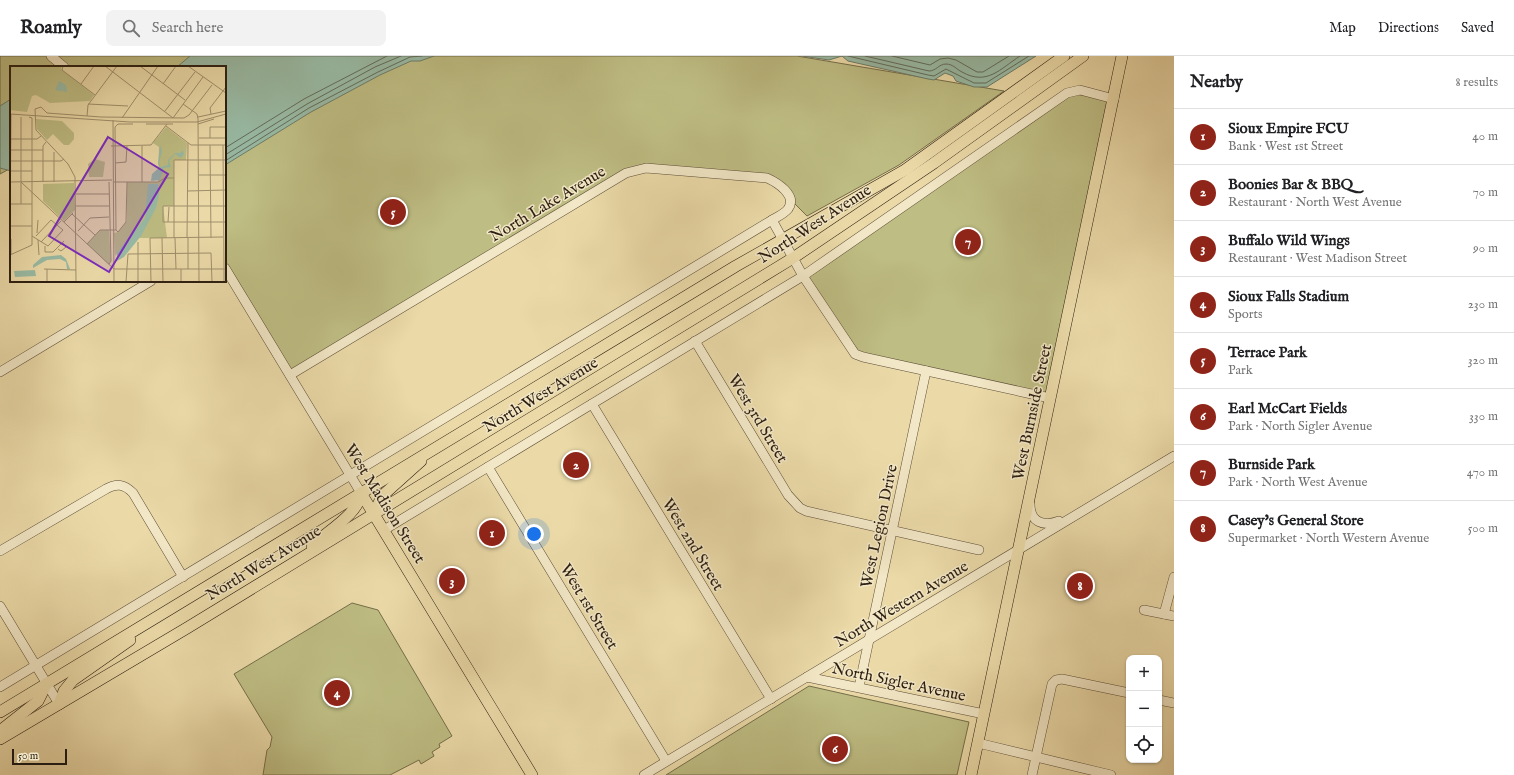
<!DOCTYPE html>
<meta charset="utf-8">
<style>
body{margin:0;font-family:"IM FELL English",serif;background:#f2f2f2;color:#202124}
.controls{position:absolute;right:12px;bottom:12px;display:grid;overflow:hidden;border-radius:8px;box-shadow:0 1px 3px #0004}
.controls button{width:36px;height:36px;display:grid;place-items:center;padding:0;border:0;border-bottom:1px solid #e0e0e0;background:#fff;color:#202124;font:20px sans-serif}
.scale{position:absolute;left:12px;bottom:10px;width:55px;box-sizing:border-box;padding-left:4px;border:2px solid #2c1e11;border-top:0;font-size:11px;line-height:14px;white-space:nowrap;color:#2c1e11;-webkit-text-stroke:3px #f2e7c6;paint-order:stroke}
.you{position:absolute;left:534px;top:478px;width:14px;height:14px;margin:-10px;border:3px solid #fff;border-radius:50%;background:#1a73e8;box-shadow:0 0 0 6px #1a73e833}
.badge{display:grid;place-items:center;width:26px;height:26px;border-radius:50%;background:#8f2418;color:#fff;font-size:13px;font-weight:700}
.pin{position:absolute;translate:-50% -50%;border:2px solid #fff;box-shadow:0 1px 4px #0006}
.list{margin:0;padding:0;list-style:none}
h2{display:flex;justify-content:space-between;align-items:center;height:52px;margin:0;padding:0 16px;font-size:17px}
h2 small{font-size:13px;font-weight:400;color:#757577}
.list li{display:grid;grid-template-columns:26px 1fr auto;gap:12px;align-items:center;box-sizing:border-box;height:56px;padding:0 16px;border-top:1px solid #e0e0e0}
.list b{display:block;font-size:15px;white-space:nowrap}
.list p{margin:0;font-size:13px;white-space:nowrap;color:#757577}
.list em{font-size:13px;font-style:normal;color:#757577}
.icon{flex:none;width:22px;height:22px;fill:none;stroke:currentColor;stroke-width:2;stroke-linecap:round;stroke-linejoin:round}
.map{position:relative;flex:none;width:1174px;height:719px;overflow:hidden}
header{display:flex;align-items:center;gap:24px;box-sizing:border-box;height:56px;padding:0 20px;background:#fff;border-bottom:1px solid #e0e0e0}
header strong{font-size:19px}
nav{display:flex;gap:22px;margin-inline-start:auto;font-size:14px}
.search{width:280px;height:36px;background:#f2f2f2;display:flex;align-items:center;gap:10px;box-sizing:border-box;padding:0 14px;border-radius:8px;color:#757577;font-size:15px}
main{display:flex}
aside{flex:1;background:#fff}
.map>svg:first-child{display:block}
.green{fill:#bebd83;stroke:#756e4a}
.water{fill:#99bba5;stroke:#6d7c6a}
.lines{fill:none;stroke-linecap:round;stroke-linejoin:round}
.shore{stroke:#626c5b;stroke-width:1}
.minor-casing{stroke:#5c4d37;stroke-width:10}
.major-casing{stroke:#2c1e11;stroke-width:12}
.minor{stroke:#f2e7c6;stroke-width:9}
.major{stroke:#ebdaa8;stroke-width:11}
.labels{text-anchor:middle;stroke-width:3;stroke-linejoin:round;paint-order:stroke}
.street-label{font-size:16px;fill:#2c1e11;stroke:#f2e7c6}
.inset-road{fill:none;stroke:#9f8f6c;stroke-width:1}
.view{fill:#7b2cbf;fill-opacity:0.15;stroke:#7b2cbf;stroke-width:2}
.inset-edge{fill:none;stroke:#2c1e11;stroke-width:2}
</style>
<header>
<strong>Roamly</strong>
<div class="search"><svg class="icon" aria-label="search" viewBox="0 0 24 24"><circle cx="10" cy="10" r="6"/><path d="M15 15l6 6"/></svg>Search here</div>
<nav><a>Map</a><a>Directions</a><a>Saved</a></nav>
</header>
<main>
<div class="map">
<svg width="1174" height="719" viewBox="0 0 1174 719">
<rect width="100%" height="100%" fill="#ebdaa8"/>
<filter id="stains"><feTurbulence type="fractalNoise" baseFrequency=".005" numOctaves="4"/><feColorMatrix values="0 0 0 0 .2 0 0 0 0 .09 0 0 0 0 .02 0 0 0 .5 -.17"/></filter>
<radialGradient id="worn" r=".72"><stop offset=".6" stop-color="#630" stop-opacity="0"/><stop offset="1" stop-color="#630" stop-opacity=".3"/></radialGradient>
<g class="green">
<polygon points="0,0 797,0 1004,35 899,109 807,160 789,142 778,126 631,114 290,319 225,212 225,11 11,11 11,112 0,118"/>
<polygon points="1067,37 1114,43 1050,342 863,301 803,220"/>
<polygon points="352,547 378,554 452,680 439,688 440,691 432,696 434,700 421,708 419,704 390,719 263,719 267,694 270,691 272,681 234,618"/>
<polygon points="809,630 969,666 957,719 666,719"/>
</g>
<g class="water">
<polygon points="190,0 434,0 420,5 411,5 380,19 311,56 225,109 225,11 177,11"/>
<polygon points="802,0 1036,0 987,31 974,31 956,25 953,20 945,17 934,24 928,23 848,5 842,0 829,4"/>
<polygon points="11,43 11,115 0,112 0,50"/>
</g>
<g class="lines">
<g class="shore">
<polyline points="848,0 928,19 934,20 946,13 974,27 986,27 1029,0"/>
<path d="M865,0L929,15C936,15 939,8 946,8C953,8 956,13 962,16C987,30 1000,13 1020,0"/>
<polyline points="892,0 930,9 940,3 948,2 956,4 977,16 983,16 1009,0"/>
<polyline points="225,92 304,43 387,0"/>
<polyline points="225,99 307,48 375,11 401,0"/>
<polyline points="225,105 309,52 378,16 410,1 422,0"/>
</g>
<g class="minor-casing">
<g id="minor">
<polyline points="51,0 64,11"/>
<polyline points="225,212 361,437"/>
<polyline points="695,285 788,439 800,452 806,455 979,494"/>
<polyline points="0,316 151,225"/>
<path d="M290,319L626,117L646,112L767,122C776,126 798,139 788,153C784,158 777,161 772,164L803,220L855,298L863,301L1050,342"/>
<polyline points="592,348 771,643"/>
<polyline points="488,411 666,705"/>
<path d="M1030,448C1030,466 1043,471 1059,465"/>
<polyline points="384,474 803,220 1067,37 1080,34 1114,43"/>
<path d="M0,495L106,433C117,427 124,428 133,437L183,521"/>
<polyline points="0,550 59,648"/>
<polyline points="1144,554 1174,560"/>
<polyline points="1164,558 1174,521"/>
<polyline points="807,621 984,658"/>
<polyline points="0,631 772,164"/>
<polyline points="859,631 926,315"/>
<polyline points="1159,644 1174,647"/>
<polyline points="978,687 1111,719"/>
<polyline points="644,719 1174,400"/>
<polyline points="1032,719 1052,628 1056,624 1062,623 1129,637"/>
</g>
</g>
<g class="major-casing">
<g id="major">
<polyline points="361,437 532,719"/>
<polyline points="374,458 382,440 421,405"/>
<path d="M312,490C327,475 359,458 361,437"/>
<polyline points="59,648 64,635 73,624 130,584"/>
<polyline points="0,656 736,210 905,114 1064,0"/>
<polyline points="0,675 38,645 47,627"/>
<polyline points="0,683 187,572 793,202 934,107 1083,0"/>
<polyline points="971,719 1122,0"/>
</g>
</g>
<use href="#minor" class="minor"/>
<use href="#major" class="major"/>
</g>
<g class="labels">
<g class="street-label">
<text transform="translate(547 147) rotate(-31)" y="6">North Lake Avenue</text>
<text transform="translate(814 167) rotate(-33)" y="6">North West Avenue</text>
<text transform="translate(540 338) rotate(-31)" y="6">North West Avenue</text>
<text transform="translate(1031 356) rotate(-78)" y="6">West Burnside Street</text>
<text transform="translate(759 362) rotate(59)" y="6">West 3rd Street</text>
<text transform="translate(386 447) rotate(58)" y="6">West Madison Street</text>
<text transform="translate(878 470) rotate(-78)" y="6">West Legion Drive</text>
<text transform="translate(694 488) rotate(59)" y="6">West 2nd Street</text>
<text transform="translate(263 506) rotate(-31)" y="6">North West Avenue</text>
<text transform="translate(901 547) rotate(-31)" y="6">North Western Avenue</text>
<text transform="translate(590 550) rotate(59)" y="6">West 1st Street</text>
<text transform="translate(899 625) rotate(12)" y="6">North Sigler Avenue</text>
</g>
</g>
<g transform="translate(10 10)">
<rect width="216" height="216" fill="#ebdaa8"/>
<path d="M0,0H52L51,3L84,29L80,35L40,37L26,29L22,30L17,46L0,44ZM26,53L52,55L64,67V73L59,79H54L43,68L37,74L27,63ZM156,61L177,77L176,94H164V140H153L157,172H120L105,190L104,167L108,166L117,155V116H148L149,81L143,77ZM85,93L95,96L93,111H79L78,98ZM64,117L65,144L54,155L33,135V118ZM90,164H99L101,194L99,199L77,178Z" fill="#bebd83"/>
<path d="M49,15L56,19L57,26L45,24ZM150,79L152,85L149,98L151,101L158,99V94L165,87H170L173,84L174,88L171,92L165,88L159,95L161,101L154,102L150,114L141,115L142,108L150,101L148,98ZM138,118H148L149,129L146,142L131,170L114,191L107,195V187L135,152ZM51,189L56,193L60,203H57L56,196L50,193L37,194L23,202V199L32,191ZM4,205L25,204L26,210L5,211Z" fill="#99bba5"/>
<path class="inset-road" d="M53,0L52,4L85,29M95,0L163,52L193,11M130,0L175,34M178,0L216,27M71,18L84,0M153,18L166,0M78,38L118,40M173,38L187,48L188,53L189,216M155,45L185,6M0,48L120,56H187L216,48M201,48L200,42L216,21M77,50L78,39L107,0M11,51V138M188,51L216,45M112,52L148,0M103,54L104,216M136,58H163M188,58L204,53M156,60L181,79H216M189,72H216M200,72V61H216M0,73H27L31,70M200,79L201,172M213,79L214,203M101,80L141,79L157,58M0,84H33M44,86V116M0,95H51L54,93M105,97L116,96L117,80M1,105H22M189,109H216M0,116L102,114M11,116L104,203M33,116V80L36,76M104,116H148L155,112H164M132,116V80M177,125L216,124M66,128H99M1,138H22M66,140H99M216,140H153V156H216M62,148L85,169M54,156L63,147M158,156L159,141M0,160L1,48M0,160H22M106,164L105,61L108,58H123M68,165L80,152L99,151M27,167L28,154M22,170L38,180L53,164L41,154L26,170M152,172L153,216M164,172V94H216M165,172L166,203M177,172L178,77M178,172V203M1,173V189M28,174L29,189M31,176L51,155M128,176V216M77,178L90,164H106L108,166L116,156L117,116M35,180V186H43L54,175M48,183L51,185L56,181L53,177M0,189L22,179V52L19,51M99,198L101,195L99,116M34,203L66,204M37,203V216M104,203H216M171,203V216M214,203V216M66,216L65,111L58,98L26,64L25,43L31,41L37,47L91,51L174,52L179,49L202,19M116,216L118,188L201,187L202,216M141,216L140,172L213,171"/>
<path class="view" d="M98,71L158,108L99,206L39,170Z"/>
<rect width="216" height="216" class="inset-edge"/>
</g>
<rect width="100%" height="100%" filter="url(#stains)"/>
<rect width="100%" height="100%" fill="url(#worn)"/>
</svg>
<div class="controls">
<button>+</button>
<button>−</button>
<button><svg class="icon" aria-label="locate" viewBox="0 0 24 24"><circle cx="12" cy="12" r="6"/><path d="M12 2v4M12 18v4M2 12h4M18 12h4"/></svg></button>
</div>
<div class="scale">50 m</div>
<div class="you"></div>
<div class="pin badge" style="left:492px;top:477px">1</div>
<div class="pin badge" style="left:576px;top:409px">2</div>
<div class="pin badge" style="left:452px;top:525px">3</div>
<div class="pin badge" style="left:337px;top:637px">4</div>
<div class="pin badge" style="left:393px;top:156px">5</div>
<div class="pin badge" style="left:835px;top:693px">6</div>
<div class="pin badge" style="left:968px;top:186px">7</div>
<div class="pin badge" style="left:1080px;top:530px">8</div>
</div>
<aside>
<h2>Nearby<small>8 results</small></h2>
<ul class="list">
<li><span class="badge">1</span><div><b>Sioux Empire FCU</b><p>Bank · West 1st Street</p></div><em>40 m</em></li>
<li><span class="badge">2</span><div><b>Boonies Bar &amp; BBQ</b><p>Restaurant · North West Avenue</p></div><em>70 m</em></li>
<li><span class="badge">3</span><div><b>Buffalo Wild Wings</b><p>Restaurant · West Madison Street</p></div><em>90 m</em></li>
<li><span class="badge">4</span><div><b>Sioux Falls Stadium</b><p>Sports</p></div><em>230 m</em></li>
<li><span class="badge">5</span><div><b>Terrace Park</b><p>Park</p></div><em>320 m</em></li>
<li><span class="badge">6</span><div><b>Earl McCart Fields</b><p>Park · North Sigler Avenue</p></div><em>330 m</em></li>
<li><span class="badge">7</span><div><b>Burnside Park</b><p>Park · North West Avenue</p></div><em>470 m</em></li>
<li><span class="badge">8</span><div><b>Casey's General Store</b><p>Supermarket · North Western Avenue</p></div><em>500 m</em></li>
</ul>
</aside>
</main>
